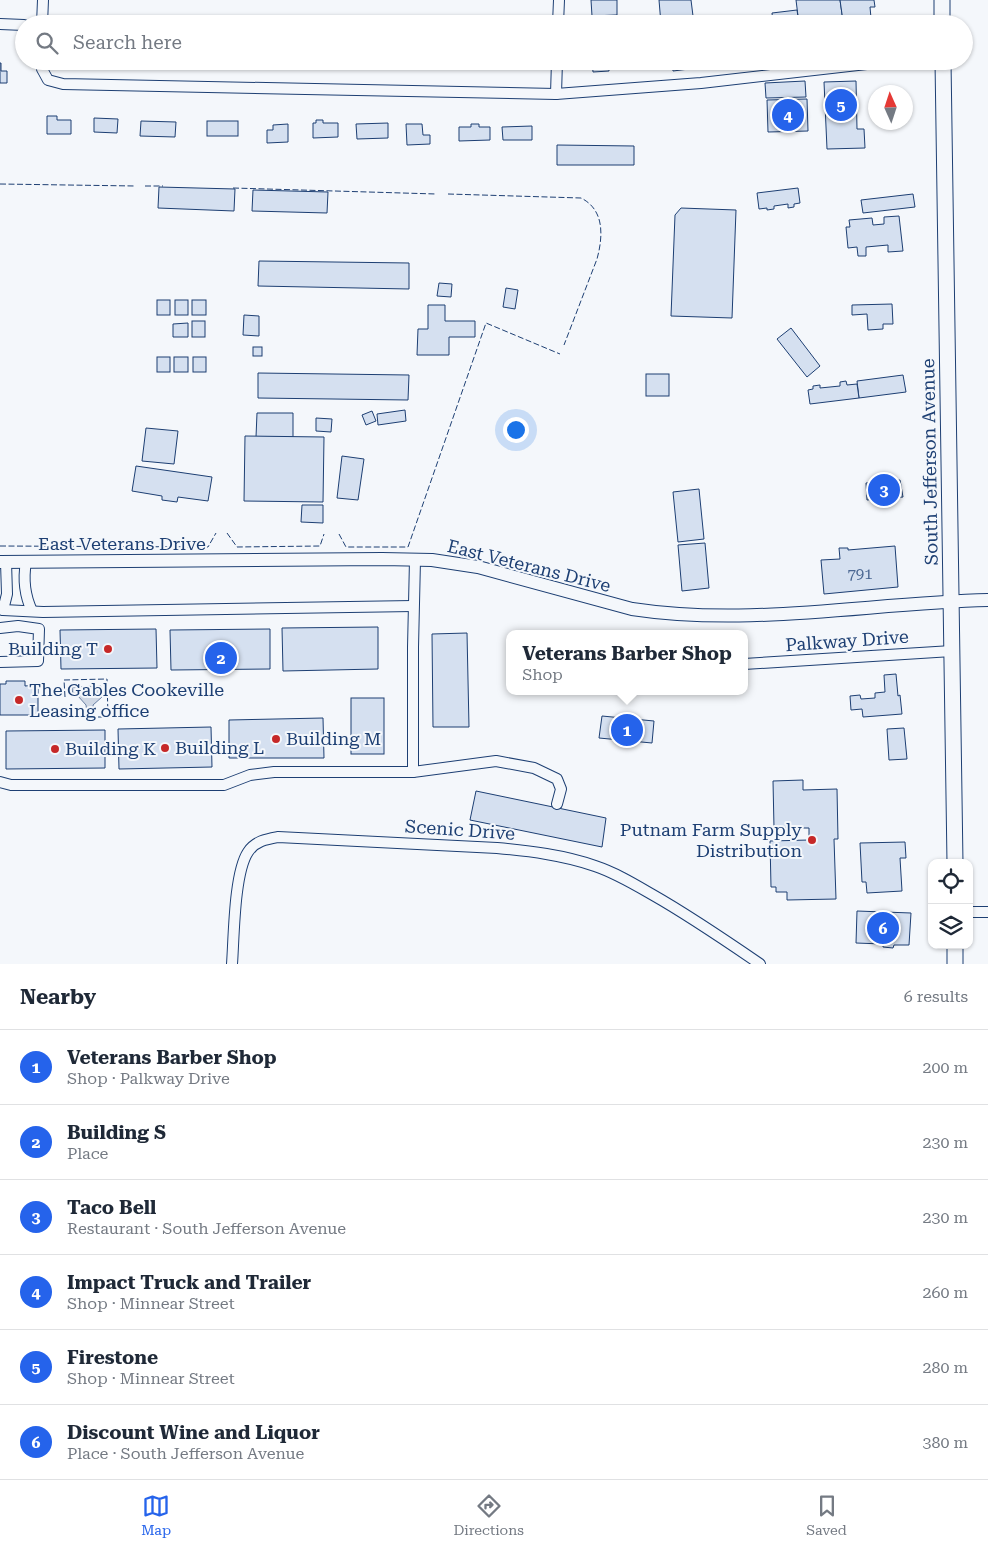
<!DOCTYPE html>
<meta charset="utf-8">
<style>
body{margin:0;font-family:"Roboto Serif",serif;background:#f6f6f7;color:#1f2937}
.controls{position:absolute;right:15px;bottom:15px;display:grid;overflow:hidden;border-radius:10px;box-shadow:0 1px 4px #0004}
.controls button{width:45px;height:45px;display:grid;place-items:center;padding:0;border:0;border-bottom:1px solid #e0e1e3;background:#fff;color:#1f2937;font:25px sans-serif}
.compass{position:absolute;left:868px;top:85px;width:45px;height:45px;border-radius:50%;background:#fff;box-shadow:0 1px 4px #0004;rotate:357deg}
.you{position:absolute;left:515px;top:429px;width:18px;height:18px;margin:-12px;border:4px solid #fff;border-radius:50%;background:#1a73e8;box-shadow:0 0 0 8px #1a73e833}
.badge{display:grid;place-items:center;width:32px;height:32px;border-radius:50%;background:#2563eb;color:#fff;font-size:16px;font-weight:700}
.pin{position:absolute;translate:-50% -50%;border:2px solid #fff;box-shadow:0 1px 5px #0006}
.popup{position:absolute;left:506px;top:630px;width:242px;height:65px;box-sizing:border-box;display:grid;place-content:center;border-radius:10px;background:#fff;filter:drop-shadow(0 1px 4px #0005);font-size:16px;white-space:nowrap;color:#747a83}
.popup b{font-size:19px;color:#1f2937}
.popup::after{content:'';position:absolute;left:50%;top:100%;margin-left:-10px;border:10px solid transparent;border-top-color:#fff}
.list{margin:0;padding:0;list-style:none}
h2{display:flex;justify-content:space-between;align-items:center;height:65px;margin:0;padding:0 20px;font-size:21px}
h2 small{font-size:16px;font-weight:400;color:#747a83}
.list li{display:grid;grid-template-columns:32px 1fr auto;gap:15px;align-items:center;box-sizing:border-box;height:75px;padding:0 20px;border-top:1px solid #e0e1e3}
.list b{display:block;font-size:19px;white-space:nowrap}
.list p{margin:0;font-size:16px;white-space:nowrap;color:#747a83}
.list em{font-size:16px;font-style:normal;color:#747a83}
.icon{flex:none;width:28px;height:28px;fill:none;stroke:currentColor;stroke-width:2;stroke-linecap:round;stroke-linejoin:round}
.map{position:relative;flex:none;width:988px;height:964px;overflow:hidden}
.search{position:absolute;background:#fff;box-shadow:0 1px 4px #0004;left:15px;right:15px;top:15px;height:55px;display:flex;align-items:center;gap:12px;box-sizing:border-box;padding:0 18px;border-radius:28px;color:#747a83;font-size:19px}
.sheet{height:515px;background:#fff}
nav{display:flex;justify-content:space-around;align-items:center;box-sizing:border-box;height:70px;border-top:1px solid #e0e1e3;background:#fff;font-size:14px;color:#747a83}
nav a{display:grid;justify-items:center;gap:2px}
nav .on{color:#2563eb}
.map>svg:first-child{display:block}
.water{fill:#cfd7e4;stroke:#687fa3}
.building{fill:#d5e0f0;stroke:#1d3f73}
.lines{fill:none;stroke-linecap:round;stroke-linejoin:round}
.minor-casing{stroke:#1d3f73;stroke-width:12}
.tertiary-casing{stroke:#1d3f73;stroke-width:14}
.primary-casing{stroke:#1d3f73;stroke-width:17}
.minor{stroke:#f4f7fb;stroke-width:10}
.tertiary{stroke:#f4f7fb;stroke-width:12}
.primary{stroke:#f4f7fb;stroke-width:15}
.fence{stroke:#1d3f73;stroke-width:1;stroke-dasharray:6 2.5;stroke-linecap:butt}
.poi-dot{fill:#c62828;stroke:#f4f7fb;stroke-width:2}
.labels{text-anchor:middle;stroke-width:4;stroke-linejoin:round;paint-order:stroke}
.number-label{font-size:15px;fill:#4b6792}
.street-label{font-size:18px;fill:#1d3f73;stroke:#f4f7fb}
.poi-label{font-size:18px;fill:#1d3f73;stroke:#f4f7fb;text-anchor:start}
</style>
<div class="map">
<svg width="988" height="964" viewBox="0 0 988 964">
<rect width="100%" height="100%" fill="#f4f7fb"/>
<polygon class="water" points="101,686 102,697 93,705 94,712 87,712 86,705 78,696 73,697 72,687"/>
<g class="building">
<polygon points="591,0 617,0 617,15 592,16"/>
<polygon points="659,0 691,0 694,24 661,24"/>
<polygon points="796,0 840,0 843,21 799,24"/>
<polygon points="840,0 874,0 875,7 870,7 871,18 843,21"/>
<polygon points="797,10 799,24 773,24 772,13"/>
<polygon points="592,61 609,61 609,71 593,72"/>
<polygon points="672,61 729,61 729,64 673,71"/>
<polygon points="0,63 1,63 1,71 7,71 7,83 0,83"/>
<polygon points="805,81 806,97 766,98 765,83"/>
<polygon points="856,81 857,129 864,129 865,148 827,149 824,82"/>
<polygon points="807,99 808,131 768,132 767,100"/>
<polygon points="47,116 57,116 57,120 71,120 71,134 47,134"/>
<polygon points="94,118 118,119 117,133 94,132"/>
<polygon points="316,120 323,120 323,123 338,123 338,137 313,138 313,123 316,123"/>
<polygon points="141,121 176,122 175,137 140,136"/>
<rect x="207" y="121" width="31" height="15"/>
<polygon points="388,123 388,138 357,139 356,124"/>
<polygon points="288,124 288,142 267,143 267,130 273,130 273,125"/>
<polygon points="406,124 422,124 423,135 430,135 430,144 407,145"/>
<polygon points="471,124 479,124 479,127 490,127 490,140 459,141 459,127 471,127"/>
<polygon points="532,126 532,140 503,140 502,127"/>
<polygon points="557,145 634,146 634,165 557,165"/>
<polygon points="159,187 235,189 234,211 158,208"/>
<polygon points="798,188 800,203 794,204 794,207 788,208 788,204 774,206 774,209 767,210 767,208 759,209 757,193"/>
<polygon points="253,190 328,192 327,213 252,211"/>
<polygon points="913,194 915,207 863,213 861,200"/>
<polygon points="681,208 736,210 732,318 671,316 675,215"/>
<polygon points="899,216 903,251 888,252 888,245 866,247 866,256 858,256 857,247 848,248 846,227 850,227 849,220 872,218 873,225 884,224 884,217"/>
<polygon points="259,261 409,263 409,289 258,286"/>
<polygon points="439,283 452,284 451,297 437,296"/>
<polygon points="506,288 518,290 515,309 503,307"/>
<rect x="157" y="300" width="13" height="15"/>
<rect x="175" y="300" width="13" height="15"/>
<rect x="192" y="300" width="14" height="15"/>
<polygon points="892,304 893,324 883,324 883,329 868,330 867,314 852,315 852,305"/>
<polygon points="428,305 445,305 445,321 475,321 475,337 449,337 449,355 417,355 418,329 428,329"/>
<polygon points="244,315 259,316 259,336 243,335"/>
<rect x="192" y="321" width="13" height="16"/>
<polygon points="188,323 188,337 173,337 173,324"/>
<polygon points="791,328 820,366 807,377 777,339"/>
<rect x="253" y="347" width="9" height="9"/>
<rect x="157" y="357" width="13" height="15"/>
<rect x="174" y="357" width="14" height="15"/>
<rect x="193" y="357" width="13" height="15"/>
<polygon points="258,373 409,375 408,400 258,398"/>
<rect x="646" y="374" width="23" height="22"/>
<polygon points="903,375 906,392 859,398 857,381"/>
<polygon points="846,381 847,385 857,384 859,398 810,404 808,390 813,389 813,386 820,385 820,388 840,386 840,382"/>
<polygon points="405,410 406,421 378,425 377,414"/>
<polygon points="372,411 376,421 366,425 362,415"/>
<polygon points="257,413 293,413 293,437 256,437"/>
<polygon points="316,418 332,419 331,432 316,431"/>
<polygon points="146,428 178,431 174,464 142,461"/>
<polygon points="245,436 324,437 323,502 244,501"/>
<polygon points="342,456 364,459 358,500 337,498"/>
<polygon points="136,466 212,477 208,501 178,497 177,502 162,500 162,496 132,491"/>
<polygon points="900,480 903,497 867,500 866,483"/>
<polygon points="699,489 704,539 678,542 673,492"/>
<polygon points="302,505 323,505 323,523 301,522"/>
<polygon points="705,543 709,588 682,591 678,545"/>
<polygon points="895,546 898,587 824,594 821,560 840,559 839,548 848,548 848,550"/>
<polygon points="378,627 378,669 283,671 282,628"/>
<polygon points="156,629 157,668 61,669 60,630"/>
<polygon points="270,629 270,669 171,670 170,630"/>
<polygon points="467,633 469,727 433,727 432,634"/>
<polygon points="896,674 898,696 900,695 902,714 863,717 862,709 851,710 850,696 860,695 861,699 875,698 875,693 885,692 884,675"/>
<polygon points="6,681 25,681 25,686 38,685 38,715 0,715 0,684 6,684"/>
<rect x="351" y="698" width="33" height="56"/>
<polygon points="602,716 654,721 652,743 599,738"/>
<polygon points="323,718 324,758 229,758 229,720"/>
<polygon points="211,727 212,767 119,769 118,729"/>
<polygon points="904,728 907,759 889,760 887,729"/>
<polygon points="105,730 105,768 6,769 6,731"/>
<polygon points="803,780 803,790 837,789 838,839 834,839 836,899 787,900 787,892 776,892 776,887 771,887 770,841 809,840 809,828 774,828 773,781"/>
<polygon points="476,791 606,818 602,847 470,820"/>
<polygon points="905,842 906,858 900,858 902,891 867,893 866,882 862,882 860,843"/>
<polygon points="857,911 911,913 909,945 894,945 893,948 883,947 883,944 856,943"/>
</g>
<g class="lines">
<g class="minor-casing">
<g id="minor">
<polyline points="0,24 24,25"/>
<polyline points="42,24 43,0"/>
<polyline points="558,24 559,0"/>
<polyline points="42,61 42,69 48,80 63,84 556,94 701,83 893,61"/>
<polyline points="556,94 557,61"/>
<path d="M26,562C23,579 25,596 32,611"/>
<polyline points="0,609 3,610 7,594 6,562"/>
<polyline points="3,610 43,612 413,606"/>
<polyline points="0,628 18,626 39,629 38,661 0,662"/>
<polyline points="744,664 952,651"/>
<polyline points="413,772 413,647 415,560"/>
<polyline points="0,782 11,785 224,785 250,775 274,772 413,772 496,761 534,768 557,779 561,789 557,804"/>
<polyline points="969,912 988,912"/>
<path d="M232,964C234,937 234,873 248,852C255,841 267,839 278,837L497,848C529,851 564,855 595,866C616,873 634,884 653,895C690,916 725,940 760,964"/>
</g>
</g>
<g class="tertiary-casing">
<path id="tertiary" d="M0,562L382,559L432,560L478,567L632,609C750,627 869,603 988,600"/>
</g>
<g class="primary-casing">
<g id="primary">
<polyline points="942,0 942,24"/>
<polyline points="943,61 955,863"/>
<polyline points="955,964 955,945"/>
</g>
</g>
<use href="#minor" class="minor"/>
<use href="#tertiary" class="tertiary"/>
<use href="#primary" class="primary"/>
<g class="fence">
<polyline points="0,184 135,186"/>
<polyline points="145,186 163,186"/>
<polyline points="233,188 436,194"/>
<path d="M448,194L581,198C605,210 603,237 597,259L564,345"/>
<polyline points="227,533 237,547 320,546 324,534"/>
<polyline points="339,534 346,547 408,547 486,323 560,354"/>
<polyline points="0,546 208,547 216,533"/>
<polyline points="65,697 64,680 107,679 108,717 65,717"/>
</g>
</g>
<g class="poi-dot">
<circle cx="108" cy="649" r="5"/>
<circle cx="19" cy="700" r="5"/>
<circle cx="276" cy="739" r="5"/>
<circle cx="165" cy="748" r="5"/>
<circle cx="55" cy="749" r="5"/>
<circle cx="812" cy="840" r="5"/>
</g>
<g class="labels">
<g class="number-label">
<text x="860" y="579">791</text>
</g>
<g class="street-label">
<text transform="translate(930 462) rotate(-91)" y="6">South Jefferson Avenue</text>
<text x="122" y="550">East Veterans Drive</text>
<text transform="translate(529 566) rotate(14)" y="6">East Veterans Drive</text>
<text transform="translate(847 641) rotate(-4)" y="6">Palkway Drive</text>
<text transform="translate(460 830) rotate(4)" y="6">Scenic Drive</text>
</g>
<g class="poi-label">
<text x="98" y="655" text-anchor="end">Building T</text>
<text x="29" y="696">The Gables Cookeville<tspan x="29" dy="21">Leasing office</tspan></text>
<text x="286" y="745">Building M</text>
<text x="175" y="754">Building L</text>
<text x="65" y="755">Building K</text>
<text x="802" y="836" text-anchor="end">Putnam Farm Supply<tspan x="802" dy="21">Distribution</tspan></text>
</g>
</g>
</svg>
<div class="controls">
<button><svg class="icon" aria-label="locate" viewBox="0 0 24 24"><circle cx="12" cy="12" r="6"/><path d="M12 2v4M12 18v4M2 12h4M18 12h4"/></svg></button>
<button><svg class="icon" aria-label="layers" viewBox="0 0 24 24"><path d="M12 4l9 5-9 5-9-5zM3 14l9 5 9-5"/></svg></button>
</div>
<svg class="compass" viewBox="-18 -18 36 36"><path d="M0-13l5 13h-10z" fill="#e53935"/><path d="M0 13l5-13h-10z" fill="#747a83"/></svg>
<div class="you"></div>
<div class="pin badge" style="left:627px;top:730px">1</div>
<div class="popup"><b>Veterans Barber Shop</b>Shop</div>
<div class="pin badge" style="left:221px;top:658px">2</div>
<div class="pin badge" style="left:884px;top:490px">3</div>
<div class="pin badge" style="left:788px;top:115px">4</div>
<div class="pin badge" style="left:841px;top:105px">5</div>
<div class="pin badge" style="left:883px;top:928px">6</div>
<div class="search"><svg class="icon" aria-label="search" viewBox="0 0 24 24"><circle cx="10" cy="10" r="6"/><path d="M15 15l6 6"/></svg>Search here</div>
</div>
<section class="sheet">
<h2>Nearby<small>6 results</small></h2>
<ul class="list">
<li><span class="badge">1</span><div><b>Veterans Barber Shop</b><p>Shop · Palkway Drive</p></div><em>200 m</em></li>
<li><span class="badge">2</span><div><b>Building S</b><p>Place</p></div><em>230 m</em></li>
<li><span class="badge">3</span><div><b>Taco Bell</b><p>Restaurant · South Jefferson Avenue</p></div><em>230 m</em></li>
<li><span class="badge">4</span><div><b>Impact Truck and Trailer</b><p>Shop · Minnear Street</p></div><em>260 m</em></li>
<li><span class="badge">5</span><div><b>Firestone</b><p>Shop · Minnear Street</p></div><em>280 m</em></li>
<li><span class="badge">6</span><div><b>Discount Wine and Liquor</b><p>Place · South Jefferson Avenue</p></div><em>380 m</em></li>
</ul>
</section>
<nav>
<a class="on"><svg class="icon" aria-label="map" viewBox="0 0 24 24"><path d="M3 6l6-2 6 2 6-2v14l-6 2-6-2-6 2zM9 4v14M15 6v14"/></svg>Map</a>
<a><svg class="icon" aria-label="directions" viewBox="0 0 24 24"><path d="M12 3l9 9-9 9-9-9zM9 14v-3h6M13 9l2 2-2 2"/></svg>Directions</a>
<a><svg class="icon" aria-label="saved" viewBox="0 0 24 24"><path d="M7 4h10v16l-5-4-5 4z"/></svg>Saved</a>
</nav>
